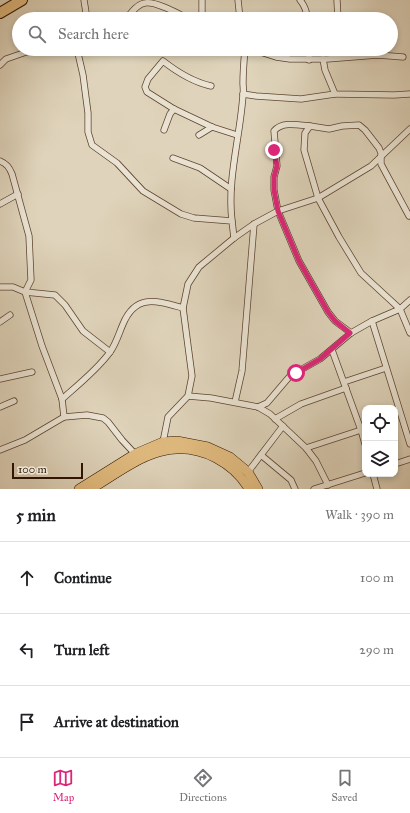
<!DOCTYPE html>
<meta charset="utf-8">
<style>
body{margin:0;font-family:"IM FELL Great Primer",serif;background:#f6f6f6;color:#202124}
.controls{position:absolute;right:12px;bottom:12px;display:grid;overflow:hidden;border-radius:8px;box-shadow:0 2px 6px #0003}
.controls button{width:36px;height:36px;display:grid;place-items:center;padding:0;border:0;border-bottom:1px solid #e0e0e0;background:#fff;color:#202124;font:20px sans-serif}
.scale{position:absolute;left:12px;bottom:10px;width:71px;box-sizing:border-box;padding-left:4px;border:2px solid #321402;border-top:0;font-size:11px;line-height:14px;white-space:nowrap;color:#321402;-webkit-text-stroke:3px #eae3d3;paint-order:stroke}
.stop{position:absolute;width:12px;height:12px;margin:-9px;border:3px solid #db2777;border-radius:50%;background:#fff}
.stop.end{background:#db2777;border-color:#fff;box-shadow:0 1px 4px #0008}
.list{margin:0;padding:0;list-style:none}
h2{display:flex;justify-content:space-between;align-items:center;height:52px;margin:0;padding:0 16px;font-size:17px}
h2 small{font-size:13px;font-weight:400;color:#757577}
.list li{display:grid;grid-template-columns:26px 1fr auto;gap:12px;align-items:center;box-sizing:border-box;height:72px;padding:0 16px;border-top:1px solid #e0e0e0}
.list b{display:block;font-size:15px;white-space:nowrap}
.list em{font-size:13px;font-style:normal;color:#757577}
.icon{flex:none;width:22px;height:22px;fill:none;stroke:currentColor;stroke-width:2;stroke-linecap:round;stroke-linejoin:round}
.map{position:relative;flex:none;width:410px;height:489px;overflow:hidden}
.search{position:absolute;background:#fff;box-shadow:0 2px 6px #0003;left:12px;right:12px;top:12px;height:44px;display:flex;align-items:center;gap:10px;box-sizing:border-box;padding:0 14px;border-radius:22px;color:#757577;font-size:15px}
.sheet{height:268px;background:#fff}
nav{display:flex;justify-content:space-around;align-items:center;box-sizing:border-box;height:56px;border-top:1px solid #e0e0e0;background:#fff;font-size:11px;color:#757577}
nav a{display:grid;justify-items:center;gap:2px}
nav .on{color:#db2777}
.map>svg:first-child{display:block}
.lines{fill:none;stroke-linecap:round;stroke-linejoin:round}
.street-casing{stroke:#5d4430;stroke-width:7}
.primary-casing{stroke:#321402;stroke-width:10}
.highway-casing{stroke:#321402;stroke-width:12}
.street{stroke:#eae3d3;stroke-width:5.5}
.primary{stroke:#e0ba7e;stroke-width:9}
.highway{stroke:#e0ba7e;stroke-width:10}
.route{stroke:#db2777;stroke-width:5}
</style>
<div class="map">
<svg width="410" height="489" viewBox="0 0 410 489">
<rect width="100%" height="100%" fill="#dfd4bb"/>
<filter id="stains"><feTurbulence type="fractalNoise" baseFrequency=".005" numOctaves="4"/><feColorMatrix values="0 0 0 0 .2 0 0 0 0 .09 0 0 0 0 .02 0 0 0 .5 -.17"/></filter>
<radialGradient id="worn" r=".72"><stop offset=".6" stop-color="#630" stop-opacity="0"/><stop offset="1" stop-color="#630" stop-opacity=".3"/></radialGradient>
<g class="lines">
<g class="street-casing">
<g id="street">
<polyline points="84,0 87,19"/>
<polyline points="238,0 240,19"/>
<path d="M300,0C305,6 307,11 307,19"/>
<polyline points="337,0 338,19"/>
<path d="M126,19C131,13 137,4 145,3C156,1 179,14 189,19"/>
<polyline points="201,19 202,15 202,0"/>
<polyline points="77,49 83,75 88,113 88,132 92,145 117,163 143,191 181,214 194,218 232,221 234,238"/>
<polyline points="251,49 276,57 290,59 327,59 378,55 403,57"/>
<polyline points="309,49 309,60"/>
<polyline points="323,59 325,70 335,94 394,95 410,94"/>
<polyline points="0,65 6,59 35,49"/>
<path d="M211,86C193,82 177,72 163,61L148,79L145,87L147,92L174,109L212,127L237,135"/>
<polyline points="243,94 256,96 301,99 335,94"/>
<path d="M310,126C299,125 282,121 274,131L277,166L274,177V190L278,211L299,261L328,312L335,321L351,333"/>
<polyline points="164,130 170,114 174,109"/>
<polyline points="199,135 212,127"/>
<polyline points="173,158 200,168 231,189"/>
<path d="M0,161C7,164 9,167 12,174L29,236L31,280L25,292L55,295L65,305L83,331L110,352"/>
<polyline points="0,204 18,194"/>
<polyline points="409,216 381,164 381,153 379,148 365,130 359,125 342,126 329,129 310,126 305,133 304,150 318,198 339,237 361,273 400,309 410,333"/>
<path d="M232,221C227,179 240,138 243,95C244,91 243,87 243,83C243,72 244,60 245,49"/>
<polyline points="0,287 13,287 25,292 42,346 62,399 64,417 25,440 0,450"/>
<polyline points="372,321 410,444"/>
<polyline points="0,322 10,315"/>
<polyline points="332,350 361,430 365,444"/>
<polyline points="0,379 32,372"/>
<polyline points="344,382 386,368"/>
<polyline points="188,396 211,398 258,407 270,414 306,448 316,461 328,485"/>
<path d="M62,399C78,385 98,369 110,352C116,344 119,333 123,324C136,293 157,301 183,308"/>
<polyline points="235,402 242,371 254,224"/>
<polyline points="0,407 14,401"/>
<polyline points="258,407 267,403 290,376 320,359 351,333 372,321 400,309 410,300"/>
<polyline points="64,417 87,415 103,418 108,422 122,440 135,454"/>
<polyline points="275,419 301,404 346,388"/>
<polyline points="163,442 168,417 188,396 192,376 183,308 188,284 199,267 234,238 254,224 278,211 318,198 371,166 410,129"/>
<polyline points="306,448 361,430"/>
<polyline points="261,455 291,480 295,489"/>
<polyline points="395,464 410,459"/>
<polyline points="248,472 283,426"/>
<polyline points="373,474 377,489"/>
<polyline points="314,489 365,473"/>
</g>
</g>
<g class="primary-casing">
<g id="primary">
<polyline points="79,489 135,454 163,442 177,441 208,447 230,457 248,472 258,489"/>
<path d="M91,489C132,464 167,433 216,458C231,466 241,475 249,489"/>
</g>
</g>
<g class="highway-casing">
<polyline id="highway" points="0,13 22,0"/>
</g>
<use href="#street" class="street"/>
<use href="#primary" class="primary"/>
<use href="#highway" class="highway"/>
</g>
<g class="lines">
<polyline class="route" points="274,150 277,166 274,177 274,190 278,211 299,261 328,312 335,321 350,333 320,359 296,373"/>
</g>
<rect width="100%" height="100%" filter="url(#stains)"/>
<rect width="100%" height="100%" fill="url(#worn)"/>
</svg>
<div class="controls">
<button><svg class="icon" aria-label="locate" viewBox="0 0 24 24"><circle cx="12" cy="12" r="6"/><path d="M12 2v4M12 18v4M2 12h4M18 12h4"/></svg></button>
<button><svg class="icon" aria-label="layers" viewBox="0 0 24 24"><path d="M12 4l9 5-9 5-9-5zM3 14l9 5 9-5"/></svg></button>
</div>
<div class="scale">100 m</div>
<div class="stop" style="left:296px;top:373px"></div>
<div class="stop end" style="left:274px;top:150px"></div>
<div class="search"><svg class="icon" aria-label="search" viewBox="0 0 24 24"><circle cx="10" cy="10" r="6"/><path d="M15 15l6 6"/></svg>Search here</div>
</div>
<section class="sheet">
<h2>5 min<small>Walk · 390 m</small></h2>
<ul class="list">
<li><svg class="icon" aria-label="ahead" viewBox="0 0 24 24"><path d="M12 20V5M6 11l6-6 6 6"/></svg><div><b>Continue</b></div><em>100 m</em></li>
<li><svg class="icon" aria-label="left" viewBox="0 0 24 24"><path d="M17 20v-9H6M10 6l-5 5 5 5"/></svg><div><b>Turn left</b></div><em>290 m</em></li>
<li><svg class="icon" aria-label="arrive" viewBox="0 0 24 24"><path d="M6 21V4h12l-3 4 3 4H6"/></svg><div><b>Arrive at destination</b></div></li>
</ul>
</section>
<nav>
<a class="on"><svg class="icon" aria-label="map" viewBox="0 0 24 24"><path d="M3 6l6-2 6 2 6-2v14l-6 2-6-2-6 2zM9 4v14M15 6v14"/></svg>Map</a>
<a><svg class="icon" aria-label="directions" viewBox="0 0 24 24"><path d="M12 3l9 9-9 9-9-9zM9 14v-3h6M13 9l2 2-2 2"/></svg>Directions</a>
<a><svg class="icon" aria-label="saved" viewBox="0 0 24 24"><path d="M7 4h10v16l-5-4-5 4z"/></svg>Saved</a>
</nav>
